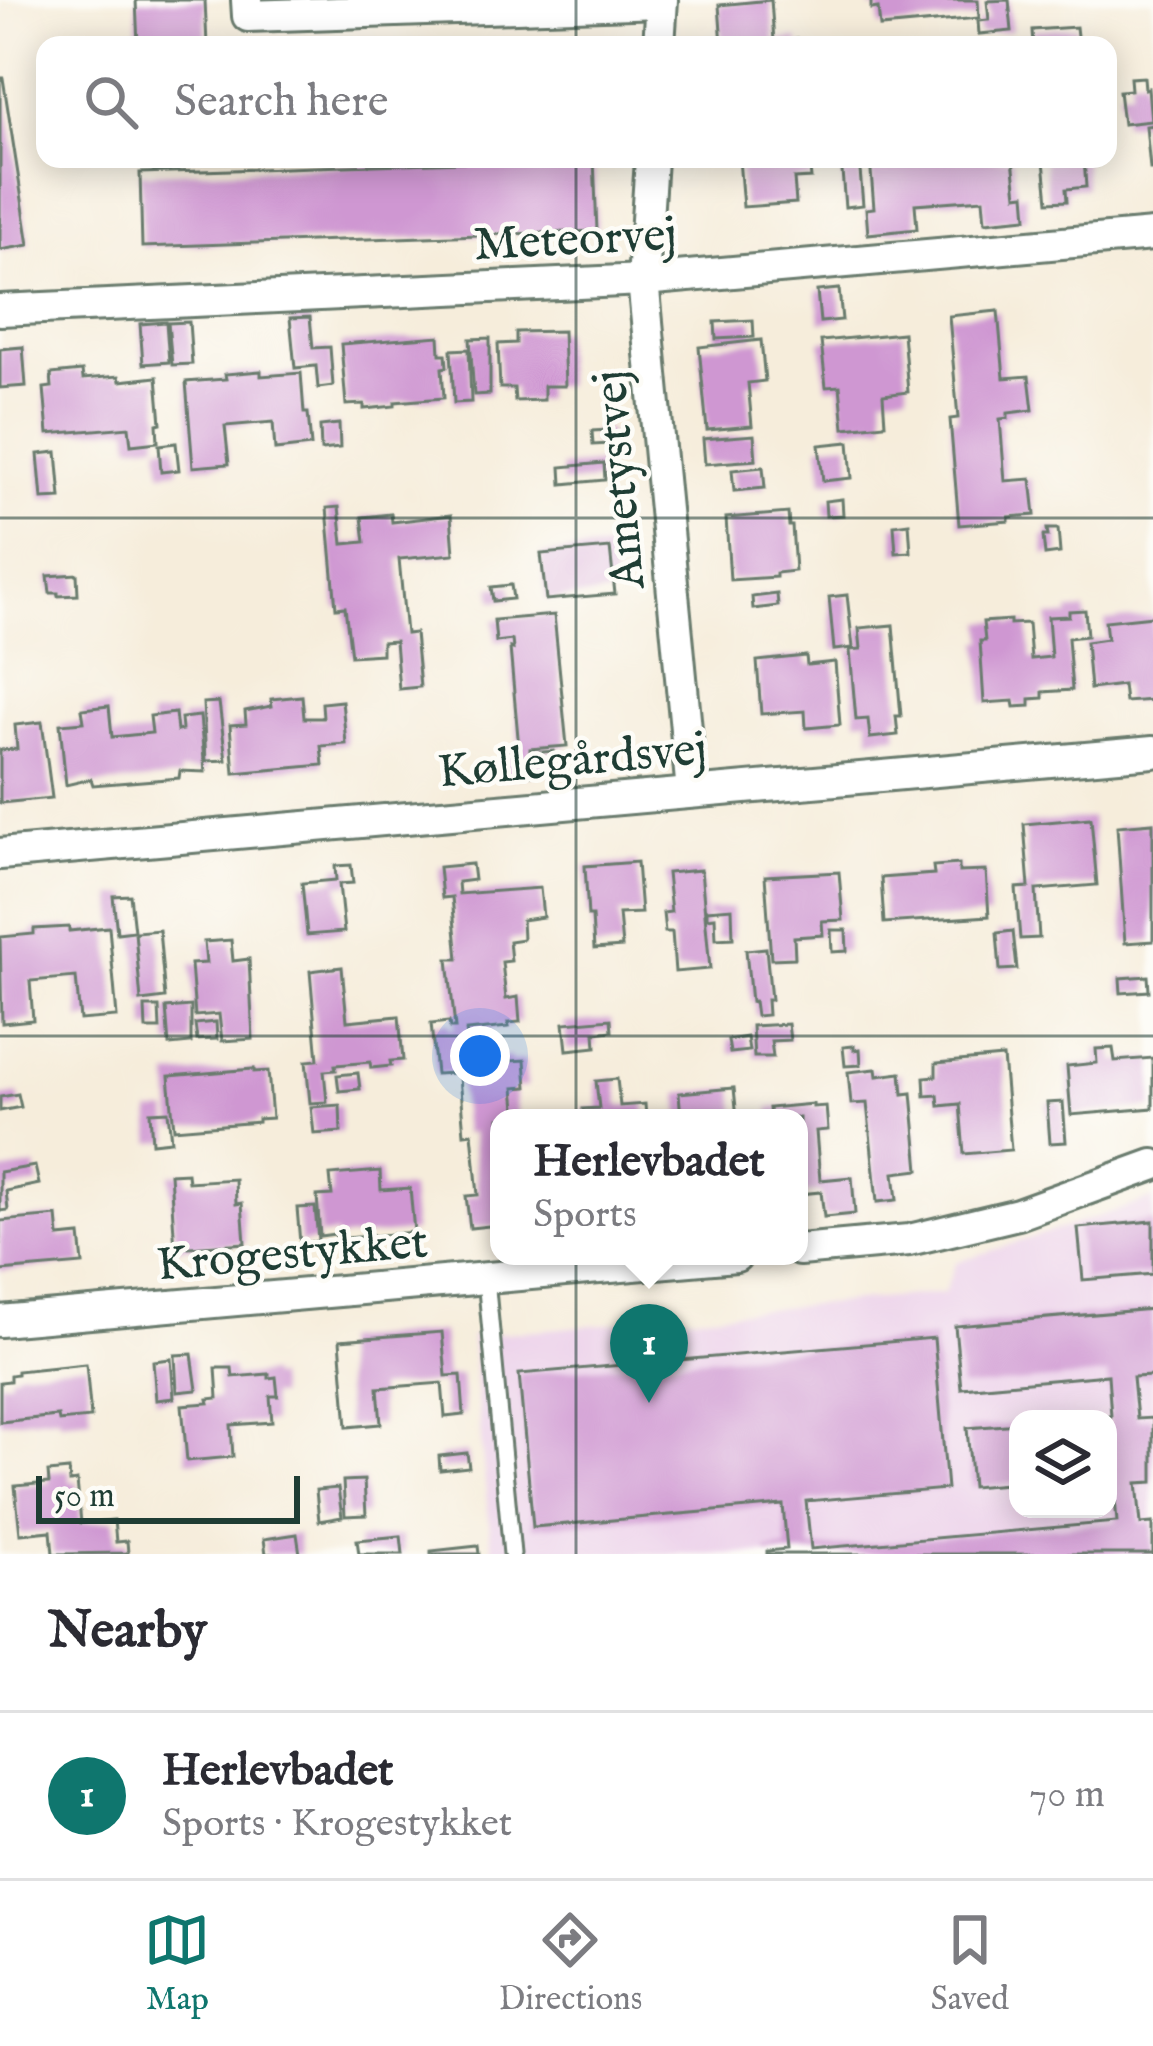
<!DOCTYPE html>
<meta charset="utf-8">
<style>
body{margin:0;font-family:"IM FELL English",serif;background:#f2f2f3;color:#2b2b33}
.controls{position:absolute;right:36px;bottom:36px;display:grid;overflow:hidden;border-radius:24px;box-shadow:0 6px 30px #0003}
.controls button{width:108px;height:108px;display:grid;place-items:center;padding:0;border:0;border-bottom:3px solid #e1e1e2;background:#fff;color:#2b2b33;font:60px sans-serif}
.scale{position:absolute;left:36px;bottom:30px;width:264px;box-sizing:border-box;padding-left:12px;border:6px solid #1f3d34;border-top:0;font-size:33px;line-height:42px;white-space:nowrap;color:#1f3d34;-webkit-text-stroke:9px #fdfcf7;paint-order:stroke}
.you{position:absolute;left:480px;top:1056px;width:42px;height:42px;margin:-30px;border:9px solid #fff;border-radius:50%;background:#1a73e8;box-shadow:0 0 0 18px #1a73e833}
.badge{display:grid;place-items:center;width:78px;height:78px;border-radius:50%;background:#0f766e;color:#fff;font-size:39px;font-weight:700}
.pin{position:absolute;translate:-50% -99px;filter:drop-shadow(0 3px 6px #0008)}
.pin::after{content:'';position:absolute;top:63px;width:42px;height:36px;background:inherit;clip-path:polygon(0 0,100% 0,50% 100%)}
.popup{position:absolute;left:490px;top:1109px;width:318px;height:156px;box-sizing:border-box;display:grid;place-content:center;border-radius:24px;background:#fff;filter:drop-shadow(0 3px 9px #0005);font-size:39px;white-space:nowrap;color:#7c7c81}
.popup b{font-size:45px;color:#2b2b33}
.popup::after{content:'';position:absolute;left:50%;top:100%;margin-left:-24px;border:24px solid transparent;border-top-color:#fff}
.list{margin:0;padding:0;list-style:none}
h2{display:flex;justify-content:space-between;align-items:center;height:156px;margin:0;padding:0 48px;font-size:51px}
h2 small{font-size:39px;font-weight:400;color:#7c7c81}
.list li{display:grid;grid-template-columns:78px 1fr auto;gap:36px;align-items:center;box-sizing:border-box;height:168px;padding:0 48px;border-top:3px solid #e1e1e2}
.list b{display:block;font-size:45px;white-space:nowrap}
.list p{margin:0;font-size:39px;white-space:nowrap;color:#7c7c81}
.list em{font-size:39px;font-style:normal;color:#7c7c81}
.icon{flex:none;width:66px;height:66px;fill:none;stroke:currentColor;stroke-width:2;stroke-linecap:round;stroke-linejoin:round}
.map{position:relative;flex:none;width:1153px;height:1554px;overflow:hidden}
.search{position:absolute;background:#fff;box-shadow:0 6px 30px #0003;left:36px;right:36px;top:36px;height:132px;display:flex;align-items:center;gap:30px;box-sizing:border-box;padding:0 42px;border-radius:24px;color:#7c7c81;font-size:45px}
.sheet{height:324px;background:#fff}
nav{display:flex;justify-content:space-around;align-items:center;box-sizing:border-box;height:168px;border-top:3px solid #e1e1e2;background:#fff;font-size:33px;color:#7c7c81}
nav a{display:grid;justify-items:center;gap:6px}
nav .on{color:#0f766e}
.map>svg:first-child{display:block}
.built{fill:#ecd1ea;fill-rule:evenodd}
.building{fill:#cf97d2}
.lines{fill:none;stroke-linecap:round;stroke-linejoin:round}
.lane-casing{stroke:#6a7b6e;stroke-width:21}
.street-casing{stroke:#6a7b6e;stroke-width:36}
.lane{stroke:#fff;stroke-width:15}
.street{stroke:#fff;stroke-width:30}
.grid{fill:none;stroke:#1f3d34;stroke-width:3;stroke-opacity:0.55}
.labels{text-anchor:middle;stroke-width:9;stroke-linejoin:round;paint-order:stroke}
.street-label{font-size:48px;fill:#1f3d34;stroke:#fdfcf7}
</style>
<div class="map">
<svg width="1153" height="1554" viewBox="0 0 1153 1554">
<rect width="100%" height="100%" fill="#fdfcf7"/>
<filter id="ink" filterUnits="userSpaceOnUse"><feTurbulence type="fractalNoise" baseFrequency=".00833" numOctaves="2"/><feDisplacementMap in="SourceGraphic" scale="24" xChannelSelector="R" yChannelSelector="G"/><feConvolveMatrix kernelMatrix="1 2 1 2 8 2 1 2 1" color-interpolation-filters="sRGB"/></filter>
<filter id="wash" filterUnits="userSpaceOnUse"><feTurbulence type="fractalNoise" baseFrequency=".004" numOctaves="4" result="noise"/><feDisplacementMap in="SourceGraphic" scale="48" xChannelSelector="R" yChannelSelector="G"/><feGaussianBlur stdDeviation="2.7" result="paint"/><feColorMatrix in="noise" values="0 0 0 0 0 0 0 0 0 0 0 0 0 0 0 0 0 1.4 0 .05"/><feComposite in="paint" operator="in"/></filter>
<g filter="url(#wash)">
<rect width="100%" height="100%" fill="#f6eddb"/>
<path class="built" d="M1153,1199V1554H492L471,1336L944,1293L956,1262ZM1018,1419H1108V1509H1018Z"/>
<g id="blocks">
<g class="building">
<polygon points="136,0 205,0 207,45 138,45"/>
<polygon points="771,0 774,41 798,39 799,45 722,45 719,5"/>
<polygon points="871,0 978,0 979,18 880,27 878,8 871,9"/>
<polygon points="1009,0 1012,31 979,34 978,21 989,20 987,1"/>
<polygon points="1076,27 1078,45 1033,45 1032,30"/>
<polygon points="1144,77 1145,89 1148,88 1151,121 1123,124 1119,91 1131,90 1130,78"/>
<polygon points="0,78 3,78 29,245 0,250"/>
<polygon points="1153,125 1153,169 1150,169 1146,126"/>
<polygon points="555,159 594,159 597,231 142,247 140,173"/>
<polygon points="739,159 809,159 811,178 794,179 796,203 743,207"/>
<polygon points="841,159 859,159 863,205 845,207"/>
<polygon points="870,159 1013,159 1017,195 1025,194 1027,218 985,222 983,199 915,204 917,229 868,234 866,209 874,208"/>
<polygon points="1084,159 1086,187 1066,189 1067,201 1048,202 1044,161"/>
<polygon points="839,289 842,320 820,322 817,291"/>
<polygon points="998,311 1004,378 1029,376 1033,410 1008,413 1008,418 1000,419 1005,481 1031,479 1035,515 1009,517 1009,521 959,525 950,419 958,418 949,316"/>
<polygon points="310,317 313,348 330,347 333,386 318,388 316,366 295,368 290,318"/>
<polygon points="753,320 754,337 716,339 715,322"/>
<polygon points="166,322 169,362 143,364 140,324"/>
<polygon points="189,322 192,364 172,365 168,323"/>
<polygon points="563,331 565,386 544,386 544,400 515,401 514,388 500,388 498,344 516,343 516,332"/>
<polygon points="903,333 908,392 883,395 885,424 844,428 840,386 826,387 821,341"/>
<polygon points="439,336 440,354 446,354 447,367 442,368 444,398 395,402 395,406 364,409 364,404 346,405 341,344"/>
<polygon points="490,338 490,394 474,395 470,339"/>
<polygon points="761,340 765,381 748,383 752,426 707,430 699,347"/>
<polygon points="23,347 26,386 0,388 0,349"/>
<polygon points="469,349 471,402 454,403 451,350"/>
<polygon points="82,371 83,379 119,376 120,381 157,377 161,423 157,424 158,442 131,445 129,427 48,434 44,388 52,387 51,374"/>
<polygon points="261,371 261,376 301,373 304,413 308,413 311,446 275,450 273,422 225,426 229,464 193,467 186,382 226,379 225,374"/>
<polygon points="339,424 340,448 321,450 320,426"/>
<polygon points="609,430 610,444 593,445 592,431"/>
<polygon points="754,435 756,460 705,464 703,439"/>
<polygon points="849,442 852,478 823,481 819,445"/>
<polygon points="176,443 179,470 161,472 159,445"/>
<polygon points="57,452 61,498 42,499 38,454"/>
<polygon points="604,463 605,480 562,484 561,467"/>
<polygon points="763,467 765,488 734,491 732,470"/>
<polygon points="842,499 843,515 826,516 825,501"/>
<polygon points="339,507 343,544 365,542 362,517 391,514 392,522 451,515 454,554 399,559 406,634 415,633 420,687 399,689 395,641 382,642 382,654 351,656 345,607 336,608 327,508"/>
<polygon points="788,513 789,526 792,526 795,571 776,573 776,577 730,580 726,518"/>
<polygon points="909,523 911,552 896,553 894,525"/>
<polygon points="1047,529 1058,529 1060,553 1045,555 1043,536 1048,536"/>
<polygon points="610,548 615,594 546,600 541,554"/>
<polygon points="77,574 78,595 58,596 58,593 50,593 48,576"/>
<polygon points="511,585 513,599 493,601 491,587"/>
<polygon points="777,594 778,606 753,609 752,597"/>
<polygon points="847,595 853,648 834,650 829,597"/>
<polygon points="1085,610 1087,636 1068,638 1072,690 1043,692 1043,698 1030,699 1030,706 1014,707 1013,701 984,703 980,641 985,641 983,622 1010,620 1010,624 1028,623 1031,659 1051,657 1048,617 1069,616 1069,611"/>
<polygon points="554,615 567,746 530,749 530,753 554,751 555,772 504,778 502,750 519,748 510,648 513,649 512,640 496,642 494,620"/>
<polygon points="1153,616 1153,700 1125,702 1123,685 1090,689 1086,642 1107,639 1105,621"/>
<polygon points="893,625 901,716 896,716 898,735 870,738 868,719 856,720 850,650 861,649 859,628"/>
<polygon points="806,656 807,665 835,662 840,725 806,728 805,711 761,714 757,661"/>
<polygon points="302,696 304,718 323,718 322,703 342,701 346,744 321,746 323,765 234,773 230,725 246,724 245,711 272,706 271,699"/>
<polygon points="219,702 226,760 206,761 203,703"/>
<polygon points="109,706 112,737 152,733 150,716 175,713 177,731 182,730 181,718 200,716 205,772 180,771 179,778 93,785 91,779 66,785 60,724 84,722 82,709"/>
<polygon points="42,722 52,798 0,803 0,750 17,749 15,725"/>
<polygon points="1091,818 1097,885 1036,890 1039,938 1020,939 1016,888 1029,887 1024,824"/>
<polygon points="1153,823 1153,941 1125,943 1117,826"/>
<polygon points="637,862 641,913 619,914 622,947 594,949 592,916 588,916 585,866"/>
<polygon points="472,864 474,880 458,882 459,894 540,888 543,917 522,920 523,939 509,941 511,961 502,962 506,999 518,997 520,1022 508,1023 509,1027 466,1031 467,1037 480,1035 481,1045 468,1047 469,1061 510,1057 511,1061 525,1060 527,1087 514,1088 517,1118 499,1118 499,1225 470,1228 466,1196 478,1195 472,1133 464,1134 458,1066 453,1066 454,1073 436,1074 431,1024 449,1022 450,1028 455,1028 448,959 458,959 452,897 442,898 439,867"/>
<polygon points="959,864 959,872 986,871 989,916 884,923 881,878 934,874 933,866"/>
<polygon points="351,865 353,883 339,884 344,932 307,935 302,883 336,880 335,866"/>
<polygon points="701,870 710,969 675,972 672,932 665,932 663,913 671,912 667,873"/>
<polygon points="839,872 843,920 822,921 823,935 794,937 795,958 771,959 765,876"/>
<polygon points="130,895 134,931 117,933 113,896"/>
<polygon points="732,908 733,938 716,939 715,917 707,918 707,910"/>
<polygon points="69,927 69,931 109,927 117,1017 80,1020 76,977 30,981 33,1020 2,1023 0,937 34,934 34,929"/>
<polygon points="159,930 165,998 141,1001 135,932"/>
<polygon points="831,930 846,930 847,951 832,952"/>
<polygon points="1013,931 1017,969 1000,970 997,933"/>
<polygon points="231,940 233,961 249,959 253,1039 222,1041 219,1014 195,1016 191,964 206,963 204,942"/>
<polygon points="766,948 771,1000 767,1000 768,1015 756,1016 754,1001 751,1002 746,950"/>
<polygon points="342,967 347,1021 399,1016 403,1060 390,1061 391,1066 371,1068 370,1062 335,1065 336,1070 324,1071 327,1102 310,1103 306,1061 318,1060 310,971"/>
<polygon points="1148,976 1149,991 1121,993 1120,978"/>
<polygon points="191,1006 191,1043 169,1045 166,1008"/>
<polygon points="145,1007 159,1007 160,1029 146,1029"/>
<polygon points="611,1019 612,1031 595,1033 596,1047 567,1050 564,1023"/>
<polygon points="216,1022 217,1039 197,1040 195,1024"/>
<polygon points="788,1024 790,1040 771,1041 773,1057 754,1057 752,1026"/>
<polygon points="747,1037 749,1051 730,1053 728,1040"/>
<polygon points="854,1046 854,1050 860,1049 861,1065 845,1066 843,1047"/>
<polygon points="1113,1048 1115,1061 1153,1058 1153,1108 1071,1115 1067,1066 1097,1063 1096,1049"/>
<polygon points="1003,1057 1011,1150 964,1154 960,1104 939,1106 938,1095 925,1096 924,1077 936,1076 936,1063"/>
<polygon points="254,1069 254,1072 268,1071 272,1118 258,1119 258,1122 174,1129 169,1076"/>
<polygon points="876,1069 877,1076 901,1073 903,1094 912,1093 919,1170 894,1173 897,1200 877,1202 867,1103 851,1104 848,1072"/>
<polygon points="358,1073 360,1089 339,1091 337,1075"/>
<polygon points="617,1079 620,1106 645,1104 646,1118 583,1118 583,1109 599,1108 596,1081"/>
<polygon points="734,1088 737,1118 681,1118 679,1093"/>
<polygon points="18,1094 21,1107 0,1111 0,1097"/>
<polygon points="1063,1102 1066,1142 1050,1143 1047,1103"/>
<polygon points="813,1104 813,1107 826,1106 828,1130 816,1131 820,1180 852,1177 855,1214 824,1217 821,1192 799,1194 799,1118 770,1118 769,1108"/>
<polygon points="340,1105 341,1132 314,1134 311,1107"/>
<polygon points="168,1111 171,1141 152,1143 150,1112"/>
<polygon points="35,1166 39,1184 6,1191 8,1210 0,1211 0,1172"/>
<polygon points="380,1171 381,1190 410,1188 414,1232 336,1239 335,1234 320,1236 317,1196 332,1195 330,1175"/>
<polygon points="187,1173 188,1182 235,1179 236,1204 242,1203 245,1243 175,1248 170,1174"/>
<polygon points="315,1207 318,1241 300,1243 297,1208"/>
<polygon points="57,1216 59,1237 80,1235 83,1264 0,1271 0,1221"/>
<polygon points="1153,1221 1153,1274 1083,1280 1078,1228"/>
<polygon points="1153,1309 1153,1376 1133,1377 1137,1419 1153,1418 1153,1482 1137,1483 1141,1524 1153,1523 1153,1554 767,1554 767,1551 787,1549 783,1505 533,1527 519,1374 934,1338 947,1489 806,1501 811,1549 1117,1522 1113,1475 1108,1476 1108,1416 1111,1416 1108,1375 961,1388 955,1326"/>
<polygon points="442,1332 446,1376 461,1375 464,1415 445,1417 442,1383 378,1388 381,1424 347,1427 340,1340"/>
<polygon points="192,1354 197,1390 177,1392 175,1355"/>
<polygon points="171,1359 174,1398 156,1400 153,1361"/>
<polygon points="86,1364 91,1418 59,1421 58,1416 0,1422 0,1382 10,1381 10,1375 17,1374 17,1371"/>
<polygon points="216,1368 232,1368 233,1377 269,1374 269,1378 276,1377 278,1396 270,1396 272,1422 231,1425 233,1457 187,1461 182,1405 209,1403 208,1399 218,1398"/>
<polygon points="1018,1424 1018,1483 972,1487 967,1428"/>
<polygon points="467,1453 469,1467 440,1470 439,1456"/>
<polygon points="69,1470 70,1482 77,1481 81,1523 114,1520 116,1542 127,1541 128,1553 53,1554 51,1531 20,1534 15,1486 49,1483 48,1472"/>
<polygon points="364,1480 366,1515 345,1516 343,1481"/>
<polygon points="338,1488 342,1517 319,1521 316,1490"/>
<polygon points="297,1534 300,1554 266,1554 264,1539"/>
<polygon points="401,1536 403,1554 359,1554 357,1540"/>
<polygon points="478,1546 479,1554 431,1554 431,1551"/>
</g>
</g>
</g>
<g filter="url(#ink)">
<use href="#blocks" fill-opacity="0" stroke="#6a7b6e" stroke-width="3"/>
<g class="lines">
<g class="lane-casing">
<polyline id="lane" points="486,1279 512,1554"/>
</g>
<g class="street-casing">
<g id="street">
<polyline points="247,0 248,16 661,2"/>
<polyline points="659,45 662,0"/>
<polyline points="651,159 643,280 692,792"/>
<polyline points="0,310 643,280 1153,235"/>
<polyline points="0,854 1153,752"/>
<polyline points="799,1250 909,1240 1018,1214 1153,1165"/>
<polyline points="0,1321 736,1256"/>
</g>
</g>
<use href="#lane" class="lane"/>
<use href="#street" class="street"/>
</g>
</g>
<path class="grid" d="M576,0V45M576,159V1554M0,518H1153M0,1036H1153"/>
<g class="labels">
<g class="street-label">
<text transform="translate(575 237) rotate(-3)" y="17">Meteorvej</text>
<text transform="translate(617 480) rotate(-95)" y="17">Ametystvej</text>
<text transform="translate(572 758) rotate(-5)" y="17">Køllegårdsvej</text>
<text transform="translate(292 1251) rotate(-5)" y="17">Krogestykket</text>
</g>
</g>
</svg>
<div class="controls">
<button><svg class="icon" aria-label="layers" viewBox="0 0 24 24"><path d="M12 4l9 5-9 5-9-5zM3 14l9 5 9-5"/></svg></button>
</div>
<div class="scale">50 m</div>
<div class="you"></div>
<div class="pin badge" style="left:649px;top:1403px">1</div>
<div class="popup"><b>Herlevbadet</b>Sports</div>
<div class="search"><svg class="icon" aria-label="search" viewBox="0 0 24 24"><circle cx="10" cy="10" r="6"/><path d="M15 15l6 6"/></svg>Search here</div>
</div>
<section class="sheet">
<h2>Nearby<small></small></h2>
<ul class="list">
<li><span class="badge">1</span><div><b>Herlevbadet</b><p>Sports · Krogestykket</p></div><em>70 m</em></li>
</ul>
</section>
<nav>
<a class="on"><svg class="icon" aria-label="map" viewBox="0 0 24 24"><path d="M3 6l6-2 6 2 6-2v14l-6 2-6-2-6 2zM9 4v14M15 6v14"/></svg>Map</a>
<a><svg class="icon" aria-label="directions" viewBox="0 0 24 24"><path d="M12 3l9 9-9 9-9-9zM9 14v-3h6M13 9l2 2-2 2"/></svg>Directions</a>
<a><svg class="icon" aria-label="saved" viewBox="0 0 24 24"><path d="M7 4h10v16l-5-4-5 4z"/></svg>Saved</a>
</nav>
